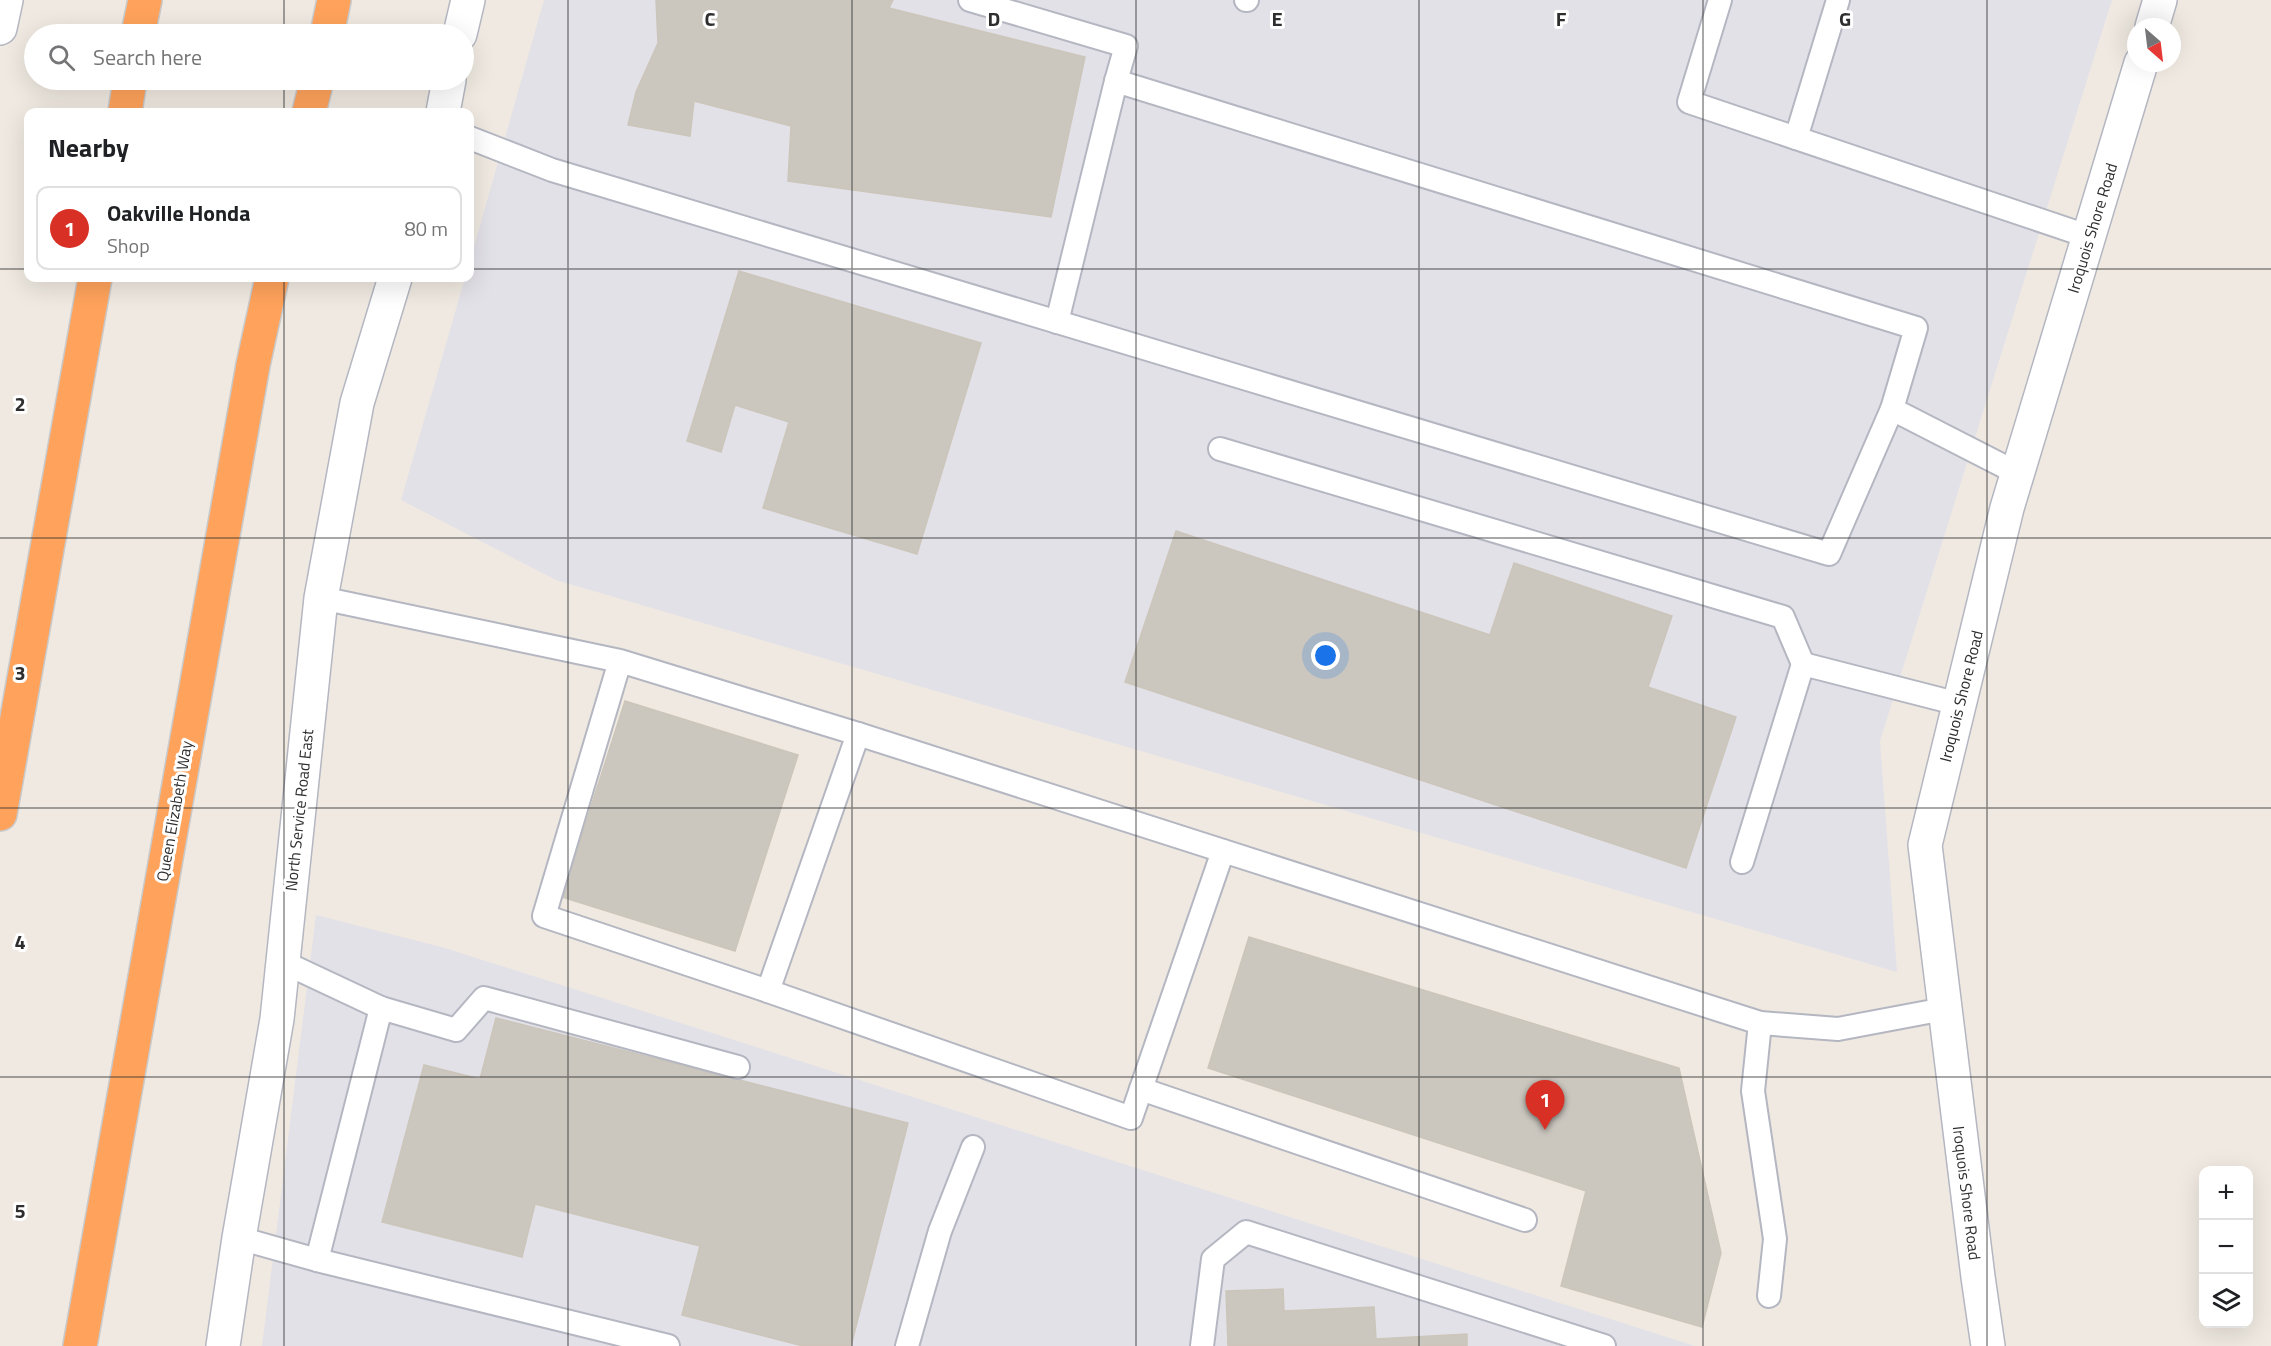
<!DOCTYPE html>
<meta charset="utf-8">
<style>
body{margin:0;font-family:"Titillium Web",sans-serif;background:#f2f2f2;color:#202124}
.controls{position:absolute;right:18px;bottom:18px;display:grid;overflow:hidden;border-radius:12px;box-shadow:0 6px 24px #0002}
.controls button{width:54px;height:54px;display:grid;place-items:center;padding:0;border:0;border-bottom:2px solid #e0e0e0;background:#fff;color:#202124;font:30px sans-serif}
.compass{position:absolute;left:2127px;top:18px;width:54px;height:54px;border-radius:50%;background:#fff;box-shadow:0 6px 24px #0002;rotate:152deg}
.you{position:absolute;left:1326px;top:656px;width:21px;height:21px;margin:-15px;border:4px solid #fff;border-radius:50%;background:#1a73e8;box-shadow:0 0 0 9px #1a73e833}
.badge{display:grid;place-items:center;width:39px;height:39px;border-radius:50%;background:#d93025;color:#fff;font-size:20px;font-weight:700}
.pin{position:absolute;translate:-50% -50px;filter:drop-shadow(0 2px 3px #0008)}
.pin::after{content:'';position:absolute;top:32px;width:21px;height:18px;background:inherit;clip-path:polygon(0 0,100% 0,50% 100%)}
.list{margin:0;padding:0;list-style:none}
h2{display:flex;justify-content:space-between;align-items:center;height:78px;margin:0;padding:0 24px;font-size:26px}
h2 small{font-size:20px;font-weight:400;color:#757577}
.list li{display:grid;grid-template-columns:39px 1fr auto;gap:18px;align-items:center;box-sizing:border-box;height:84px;margin:0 12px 12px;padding:0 12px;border:2px solid #e0e0e0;border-radius:12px}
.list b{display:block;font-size:22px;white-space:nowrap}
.list p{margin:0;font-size:20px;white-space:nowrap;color:#757577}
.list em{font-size:20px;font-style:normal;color:#757577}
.icon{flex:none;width:33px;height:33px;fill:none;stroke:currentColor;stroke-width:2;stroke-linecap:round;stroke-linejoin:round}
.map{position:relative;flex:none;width:2271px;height:1346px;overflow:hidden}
.search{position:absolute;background:#fff;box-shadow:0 6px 24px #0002;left:24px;top:24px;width:450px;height:66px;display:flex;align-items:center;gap:15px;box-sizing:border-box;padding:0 21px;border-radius:33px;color:#757577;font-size:22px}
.panel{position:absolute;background:#fff;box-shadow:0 6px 24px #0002;left:24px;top:108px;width:450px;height:174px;border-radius:12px}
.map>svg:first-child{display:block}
.industrial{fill:#e3e1e8}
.building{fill:#cbc7bf;stroke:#cbc5ba;stroke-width:1.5}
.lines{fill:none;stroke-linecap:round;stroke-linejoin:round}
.service-casing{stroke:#b4b7c1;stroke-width:26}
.tertiary-casing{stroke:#b4b7c1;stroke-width:36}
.secondary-casing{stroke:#b4b7c1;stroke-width:36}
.motorway-casing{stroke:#c9c9c9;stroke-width:36}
.service{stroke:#fff;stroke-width:22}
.tertiary{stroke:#fff;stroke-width:33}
.secondary{stroke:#fff;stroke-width:33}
.motorway{stroke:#ffa35c;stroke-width:33}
.grid{fill:none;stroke:#2e2e2e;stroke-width:1.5;stroke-opacity:0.55}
.labels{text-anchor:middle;stroke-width:6;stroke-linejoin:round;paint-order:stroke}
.street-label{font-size:16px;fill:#2e2e2e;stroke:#fff}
.grid-label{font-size:20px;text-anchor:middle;font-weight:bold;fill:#2e2e2e;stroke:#fff;stroke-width:6;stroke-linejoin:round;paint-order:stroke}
</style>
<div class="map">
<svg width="2271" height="1346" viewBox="0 0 2271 1346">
<rect width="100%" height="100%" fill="#efe9e1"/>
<g class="industrial">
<polygon points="544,0 2112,0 1880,741 1897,972 556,580 401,500 465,278 470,278 470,261"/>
<polygon points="316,915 445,948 1695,1346 262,1346"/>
</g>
<g class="building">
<polygon points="656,0 893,0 889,8 1085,57 1051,217 788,181 791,126 694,101 690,136 628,125 636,92 658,43"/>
<polygon points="739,271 981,343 917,554 763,508 789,422 735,405 721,452 687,441"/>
<polygon points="1176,531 1490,635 1514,563 1672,616 1648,687 1736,717 1686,868 1125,682"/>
<polygon points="625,701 798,755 735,951 562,897"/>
<polygon points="1249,937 1679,1068 1721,1253 1702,1327 1561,1286 1586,1191 1208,1068"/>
<polygon points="496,1018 908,1123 851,1346 803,1346 682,1315 700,1246 535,1204 522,1257 382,1222 424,1065 480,1079"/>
<polygon points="1283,1289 1284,1311 1374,1307 1376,1339 1467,1334 1467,1346 1228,1346 1226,1291"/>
</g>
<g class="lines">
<g class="service-casing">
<g id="service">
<polyline points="970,0 1126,46 1116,81 1916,328 1892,409 2017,473"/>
<polyline points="1246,0 1247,0"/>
<polyline points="1720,0 1689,102 2090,237"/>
<polyline points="470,138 552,170 1829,554 1892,409"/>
<polyline points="1796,138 1838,0"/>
<polyline points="1057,322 1116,81"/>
<polyline points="1220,449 1783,617 1803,664"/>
<polyline points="321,598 620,661 858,734 768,991 544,916 620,661"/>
<polyline points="858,734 1760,1023 1838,1029 1944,1009"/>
<polyline points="1742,862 1803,664 1959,704"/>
<polyline points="283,962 381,1008 456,1030 484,998 738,1067"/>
<polyline points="768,991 1131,1118 1223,851"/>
<polyline points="381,1008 317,1260 668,1346"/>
<polyline points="1760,1023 1753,1091 1775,1239 1769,1296"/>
<polyline points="1141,1089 1525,1220"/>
<polyline points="239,1238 317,1260"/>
<polyline points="907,1346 940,1231 973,1147"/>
<polyline points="1202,1346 1213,1259 1246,1232 1604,1346"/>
</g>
</g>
<g class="tertiary-casing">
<g id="tertiary">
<polyline points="0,28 6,0"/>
<polyline points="460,34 468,0"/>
<polyline points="443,112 449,80"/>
<polyline points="223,1346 239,1238 277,1019 321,598 357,403 395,278"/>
</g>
</g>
<g class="secondary-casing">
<g id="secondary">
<polyline points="2152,27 2160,0"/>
<polyline points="1988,1346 1978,1277 1925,845 2007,508 2141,63"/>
</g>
</g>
<g class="motorway-casing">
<g id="motorway">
<polyline points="138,34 145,0"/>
<polyline points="327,34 334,0"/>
<polyline points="125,112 130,80"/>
<polyline points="309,112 317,80"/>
<polyline points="0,814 95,278"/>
<polyline points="80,1346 253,365 272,278"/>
</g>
</g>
<use href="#service" class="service"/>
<use href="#tertiary" class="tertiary"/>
<use href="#secondary" class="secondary"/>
<use href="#motorway" class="motorway"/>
</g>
<path class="grid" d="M284,0V34M568,0V1346M852,0V1346M1136,0V1346M1419,0V1346M1703,0V1346M1987,0V1346M284,80V112M0,269H28M470,269H2271M284,278V1346M0,538H2271M0,808H2271M0,1077H2271"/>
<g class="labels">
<g class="street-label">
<text transform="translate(2092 228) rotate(-73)" y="6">Iroquois Shore Road</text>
<text transform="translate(1961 696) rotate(-76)" y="6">Iroquois Shore Road</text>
<text transform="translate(299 810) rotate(-84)" y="6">North Service Road East</text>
<text transform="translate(174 811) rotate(-80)" y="6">Queen Elizabeth Way</text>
<text transform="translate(1967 1193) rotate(83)" y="6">Iroquois Shore Road</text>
</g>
</g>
<g class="grid-label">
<text x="710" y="26">C</text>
<text x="994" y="26">D</text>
<text x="1277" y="26">E</text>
<text x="1561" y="26">F</text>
<text x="1845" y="26">G</text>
<text x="20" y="411">2</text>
<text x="20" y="680">3</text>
<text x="20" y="949">4</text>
<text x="20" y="1218">5</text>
</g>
</svg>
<div class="controls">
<button>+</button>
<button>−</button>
<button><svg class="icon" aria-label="layers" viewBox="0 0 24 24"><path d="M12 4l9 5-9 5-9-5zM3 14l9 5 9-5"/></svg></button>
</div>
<svg class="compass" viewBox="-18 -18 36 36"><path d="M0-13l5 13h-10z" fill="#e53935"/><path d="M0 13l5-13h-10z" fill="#757577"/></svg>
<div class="you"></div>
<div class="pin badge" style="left:1545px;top:1130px">1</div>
<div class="search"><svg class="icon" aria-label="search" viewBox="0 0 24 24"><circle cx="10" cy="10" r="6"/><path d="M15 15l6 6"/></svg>Search here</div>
<section class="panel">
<h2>Nearby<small></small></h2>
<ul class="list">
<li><span class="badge">1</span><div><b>Oakville Honda</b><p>Shop</p></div><em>80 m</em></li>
</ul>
</section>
</div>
